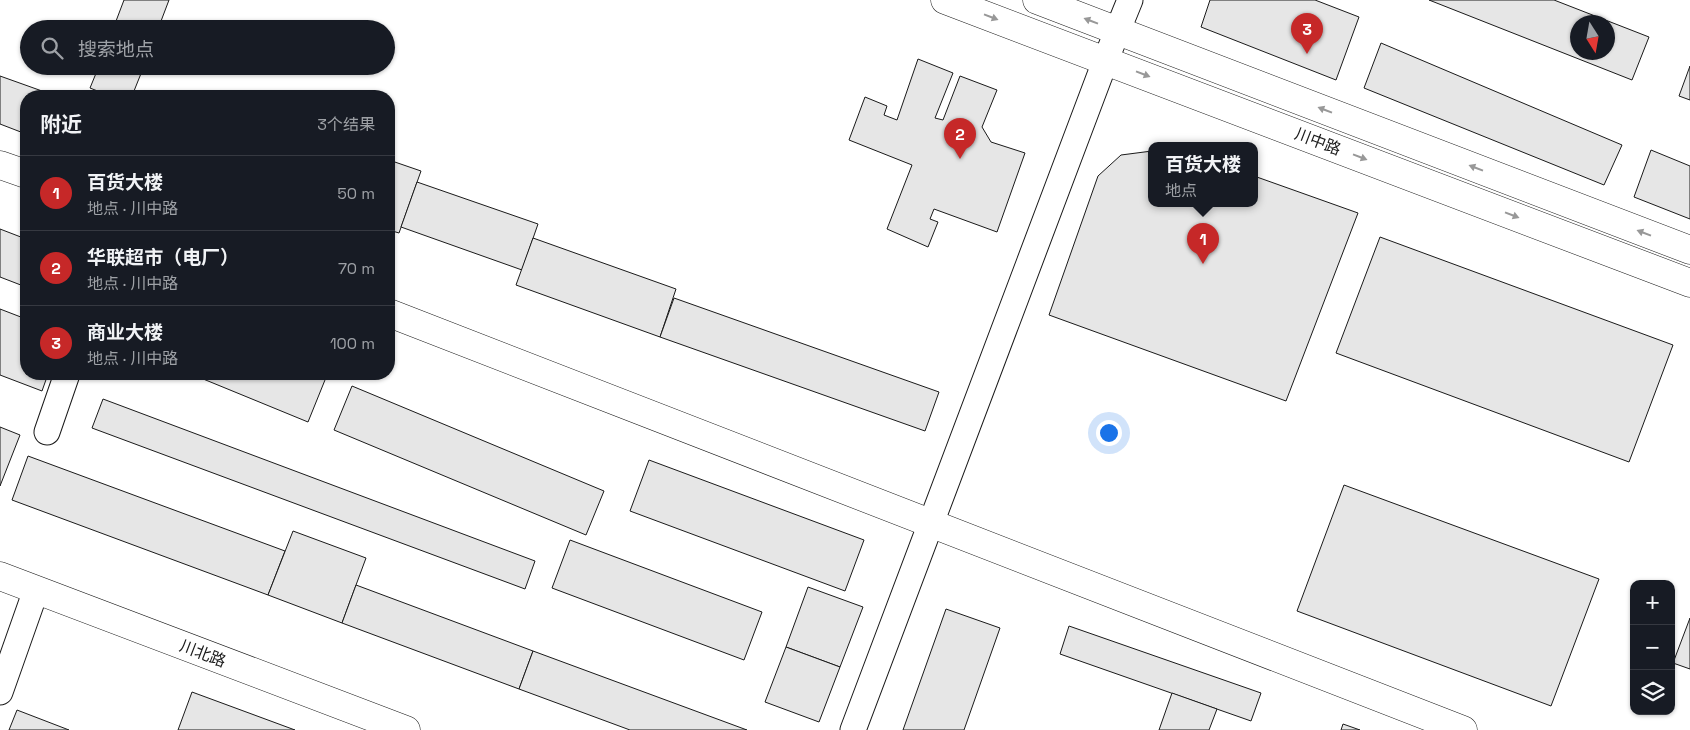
<!DOCTYPE html>
<html lang="zh">
<meta charset="utf-8">
<style>
body{margin:0;font-family:"Space Grotesk","Noto Sans SC",sans-serif;background:#20242c;color:#f1f3f6}
.controls{position:absolute;right:15px;bottom:15px;display:grid;overflow:hidden;border-radius:10px;box-shadow:0 1px 4px #0004}
.controls button{width:45px;height:45px;display:grid;place-items:center;padding:0;border:0;border-bottom:1px solid #363941;background:#171b24;color:#f1f3f6;font:25px sans-serif}
.compass{position:absolute;left:1570px;top:15px;width:45px;height:45px;border-radius:50%;background:#171b24;box-shadow:0 1px 4px #0004;rotate:169deg}
.you{position:absolute;left:1108px;top:432px;width:18px;height:18px;margin:-12px;border:4px solid #fff;border-radius:50%;background:#1a73e8;box-shadow:0 0 0 8px #1a73e833}
.badge{display:grid;place-items:center;width:32px;height:32px;border-radius:50%;background:#c62828;color:#fff;font-size:16px;font-weight:700}
.pin{position:absolute;translate:-50% -41px;filter:drop-shadow(0 1px 2px #0008)}
.pin::after{content:'';position:absolute;top:26px;width:18px;height:15px;background:inherit;clip-path:polygon(0 0,100% 0,50% 100%)}
.popup{position:absolute;left:1148px;top:142px;width:110px;height:65px;box-sizing:border-box;display:grid;place-content:center;border-radius:10px;background:#171b24;filter:drop-shadow(0 1px 4px #0005);font-size:16px;white-space:nowrap;color:#9ea1a6}
.popup b{font-size:19px;color:#f1f3f6}
.popup::after{content:'';position:absolute;left:50%;top:100%;margin-left:-10px;border:10px solid transparent;border-top-color:#171b24}
.list{margin:0;padding:0;list-style:none}
h2{display:flex;justify-content:space-between;align-items:center;height:65px;margin:0;padding:0 20px;font-size:21px}
h2 small{font-size:16px;font-weight:400;color:#9ea1a6}
.list li{display:grid;grid-template-columns:32px 1fr auto;gap:15px;align-items:center;box-sizing:border-box;height:75px;padding:0 20px;border-top:1px solid #363941}
.list b{display:block;font-size:19px;white-space:nowrap}
.list p{margin:0;font-size:16px;white-space:nowrap;color:#9ea1a6}
.list em{font-size:16px;font-style:normal;color:#9ea1a6}
.icon{flex:none;width:28px;height:28px;fill:none;stroke:currentColor;stroke-width:2;stroke-linecap:round;stroke-linejoin:round}
.map{position:relative;flex:none;width:1690px;height:730px;overflow:hidden}
.search{position:absolute;background:#171b24;box-shadow:0 1px 4px #0004;left:20px;top:20px;width:375px;height:55px;display:flex;align-items:center;gap:12px;box-sizing:border-box;padding:0 18px;border-radius:28px;color:#9ea1a6;font-size:19px}
.panel{position:absolute;background:#171b24;box-shadow:0 1px 4px #0004;left:20px;top:90px;width:375px;height:290px;border-radius:20px}
.map>svg:first-child{display:block}
.building{fill:#e6e6e6;stroke:#1a1a1a;fill-rule:evenodd}
.lines{fill:none;stroke-linecap:round;stroke-linejoin:round}
.street-casing{stroke:#1a1a1a;stroke-width:27}
.secondary-casing{stroke:#1a1a1a;stroke-width:29}
.primary-casing{stroke:#1a1a1a;stroke-width:29}
.street{stroke:#fff;stroke-width:25}
.secondary{stroke:#fff;stroke-width:28}
.primary{stroke:#fff;stroke-width:28}
.oneway{fill:#989898}
.labels{text-anchor:middle;stroke-width:4;stroke-linejoin:round;paint-order:stroke}
.street-label{font-size:16px;fill:#1a1a1a;stroke:#fff}
</style>
<div class="map">
<svg width="1690" height="730" viewBox="0 0 1690 730">
<rect width="100%" height="100%" fill="#fff"/>
<g class="building">
<polygon points="124,0 169,0 158,29 113,29"/>
<polygon points="1210,0 1315,0 1359,17 1336,80 1201,27"/>
<path d="M1429,0H1554L1649,37L1632,80ZM1578,22H1608V52H1578Z"/>
<polygon points="1381,43 1622,145 1604,185 1364,88"/>
<polygon points="918,59 953,73 935,118 943,120 960,76 997,90 982,127 991,142 1025,153 997,232 934,209 930,219 938,222 928,247 887,229 912,165 849,140 865,97 887,106 884,115 897,120"/>
<polygon points="99,66 144,66 132,96 110,96 90,88"/>
<polygon points="1690,66 1690,100 1679,96"/>
<polygon points="0,76 56,96 26,96 26,134 0,124"/>
<polygon points="1651,150 1690,166 1690,219 1634,197"/>
<polygon points="1152,151 1152,203 1254,203 1254,176 1358,213 1286,401 1049,315 1098,176 1121,155"/>
<polygon points="389,160 421,171 399,233 389,230"/>
<polygon points="417,182 538,224 522,270 401,227"/>
<polygon points="0,229 26,239 26,287 0,277"/>
<polygon points="1380,237 1673,345 1629,462 1336,353"/>
<polygon points="533,238 676,289 660,337 516,285"/>
<polygon points="674,298 939,392 925,431 660,337"/>
<polygon points="0,309 26,319 26,374 48,374 42,391 0,375"/>
<polygon points="191,374 324,374 327,375 308,422"/>
<polygon points="352,386 604,491 586,535 334,430"/>
<polygon points="103,399 535,561 525,589 92,428"/>
<polygon points="0,427 20,435 0,486"/>
<polygon points="28,456 285,551 268,595 12,500"/>
<polygon points="649,460 864,540 845,591 630,511"/>
<polygon points="1344,485 1599,579 1551,706 1297,611"/>
<polygon points="293,531 366,558 342,623 268,595"/>
<polygon points="570,540 762,612 744,660 552,588"/>
<polygon points="356,585 533,651 519,689 342,623"/>
<polygon points="808,587 863,607 840,667 786,647"/>
<polygon points="946,609 1000,628 964,730 903,730"/>
<polygon points="1690,618 1690,669 1673,663"/>
<polygon points="1069,626 1261,693 1251,721 1060,654"/>
<polygon points="786,647 840,667 819,722 765,702"/>
<polygon points="533,651 747,730 630,730 519,689"/>
<polygon points="192,692 295,730 178,730"/>
<polygon points="1172,693 1217,709 1209,730 1159,730"/>
<polygon points="17,710 69,730 9,730"/>
<polygon points="1343,724 1360,730 1341,730"/>
</g>
<g class="lines">
<g class="street-casing">
<g id="street">
<polyline points="47,432 67,374"/>
<polyline points="0,692 36,590"/>
<polyline points="853,730 1106,59 1130,0"/>
</g>
</g>
<g class="secondary-casing">
<g id="secondary">
<polyline points="945,0 1690,283"/>
<polyline points="1037,0 1690,250"/>
<polyline points="0,165 26,174"/>
<polyline points="389,313 1463,730"/>
</g>
</g>
<g class="primary-casing">
<polyline id="primary" points="0,576 406,730"/>
</g>
<use href="#street" class="street"/>
<use href="#secondary" class="secondary"/>
<use href="#primary" class="primary"/>
</g>
<defs><path id="oneway-solid" d="M-6-.8H1V-3.2L6.5 0L1 3.2V.8H-6Z" transform="scale(1.25)"/></defs>
<g class="oneway">
<use href="#oneway-solid" transform="translate(991 17) rotate(21)"/>
<use href="#oneway-solid" transform="translate(1091 21) rotate(-159)"/>
<use href="#oneway-solid" transform="translate(1143 74) rotate(21)"/>
<use href="#oneway-solid" transform="translate(1325 110) rotate(-159)"/>
<use href="#oneway-solid" transform="translate(1360 157) rotate(21)"/>
<use href="#oneway-solid" transform="translate(1476 168) rotate(-159)"/>
<use href="#oneway-solid" transform="translate(1512 215) rotate(21)"/>
<use href="#oneway-solid" transform="translate(1644 233) rotate(-159)"/>
</g>
<g class="labels">
<g class="street-label">
<text transform="translate(1318 141) rotate(21)" y="6">川中路</text>
<text transform="translate(203 653) rotate(21)" y="6">川北路</text>
</g>
</g>
</svg>
<div class="controls">
<button>+</button>
<button>−</button>
<button><svg class="icon" aria-label="layers" viewBox="0 0 24 24"><path d="M12 4l9 5-9 5-9-5zM3 14l9 5 9-5"/></svg></button>
</div>
<svg class="compass" viewBox="-18 -18 36 36"><path d="M0-13l5 13h-10z" fill="#e53935"/><path d="M0 13l5-13h-10z" fill="#9ea1a6"/></svg>
<div class="you"></div>
<div class="pin badge" style="left:1203px;top:264px">1</div>
<div class="popup"><b>百货大楼</b>地点</div>
<div class="pin badge" style="left:960px;top:159px">2</div>
<div class="pin badge" style="left:1307px;top:54px">3</div>
<div class="search"><svg class="icon" aria-label="search" viewBox="0 0 24 24"><circle cx="10" cy="10" r="6"/><path d="M15 15l6 6"/></svg>搜索地点</div>
<section class="panel">
<h2>附近<small>3个结果</small></h2>
<ul class="list">
<li><span class="badge">1</span><div><b>百货大楼</b><p>地点 · 川中路</p></div><em>50 m</em></li>
<li><span class="badge">2</span><div><b>华联超市（电厂）</b><p>地点 · 川中路</p></div><em>70 m</em></li>
<li><span class="badge">3</span><div><b>商业大楼</b><p>地点 · 川中路</p></div><em>100 m</em></li>
</ul>
</section>
</div>
